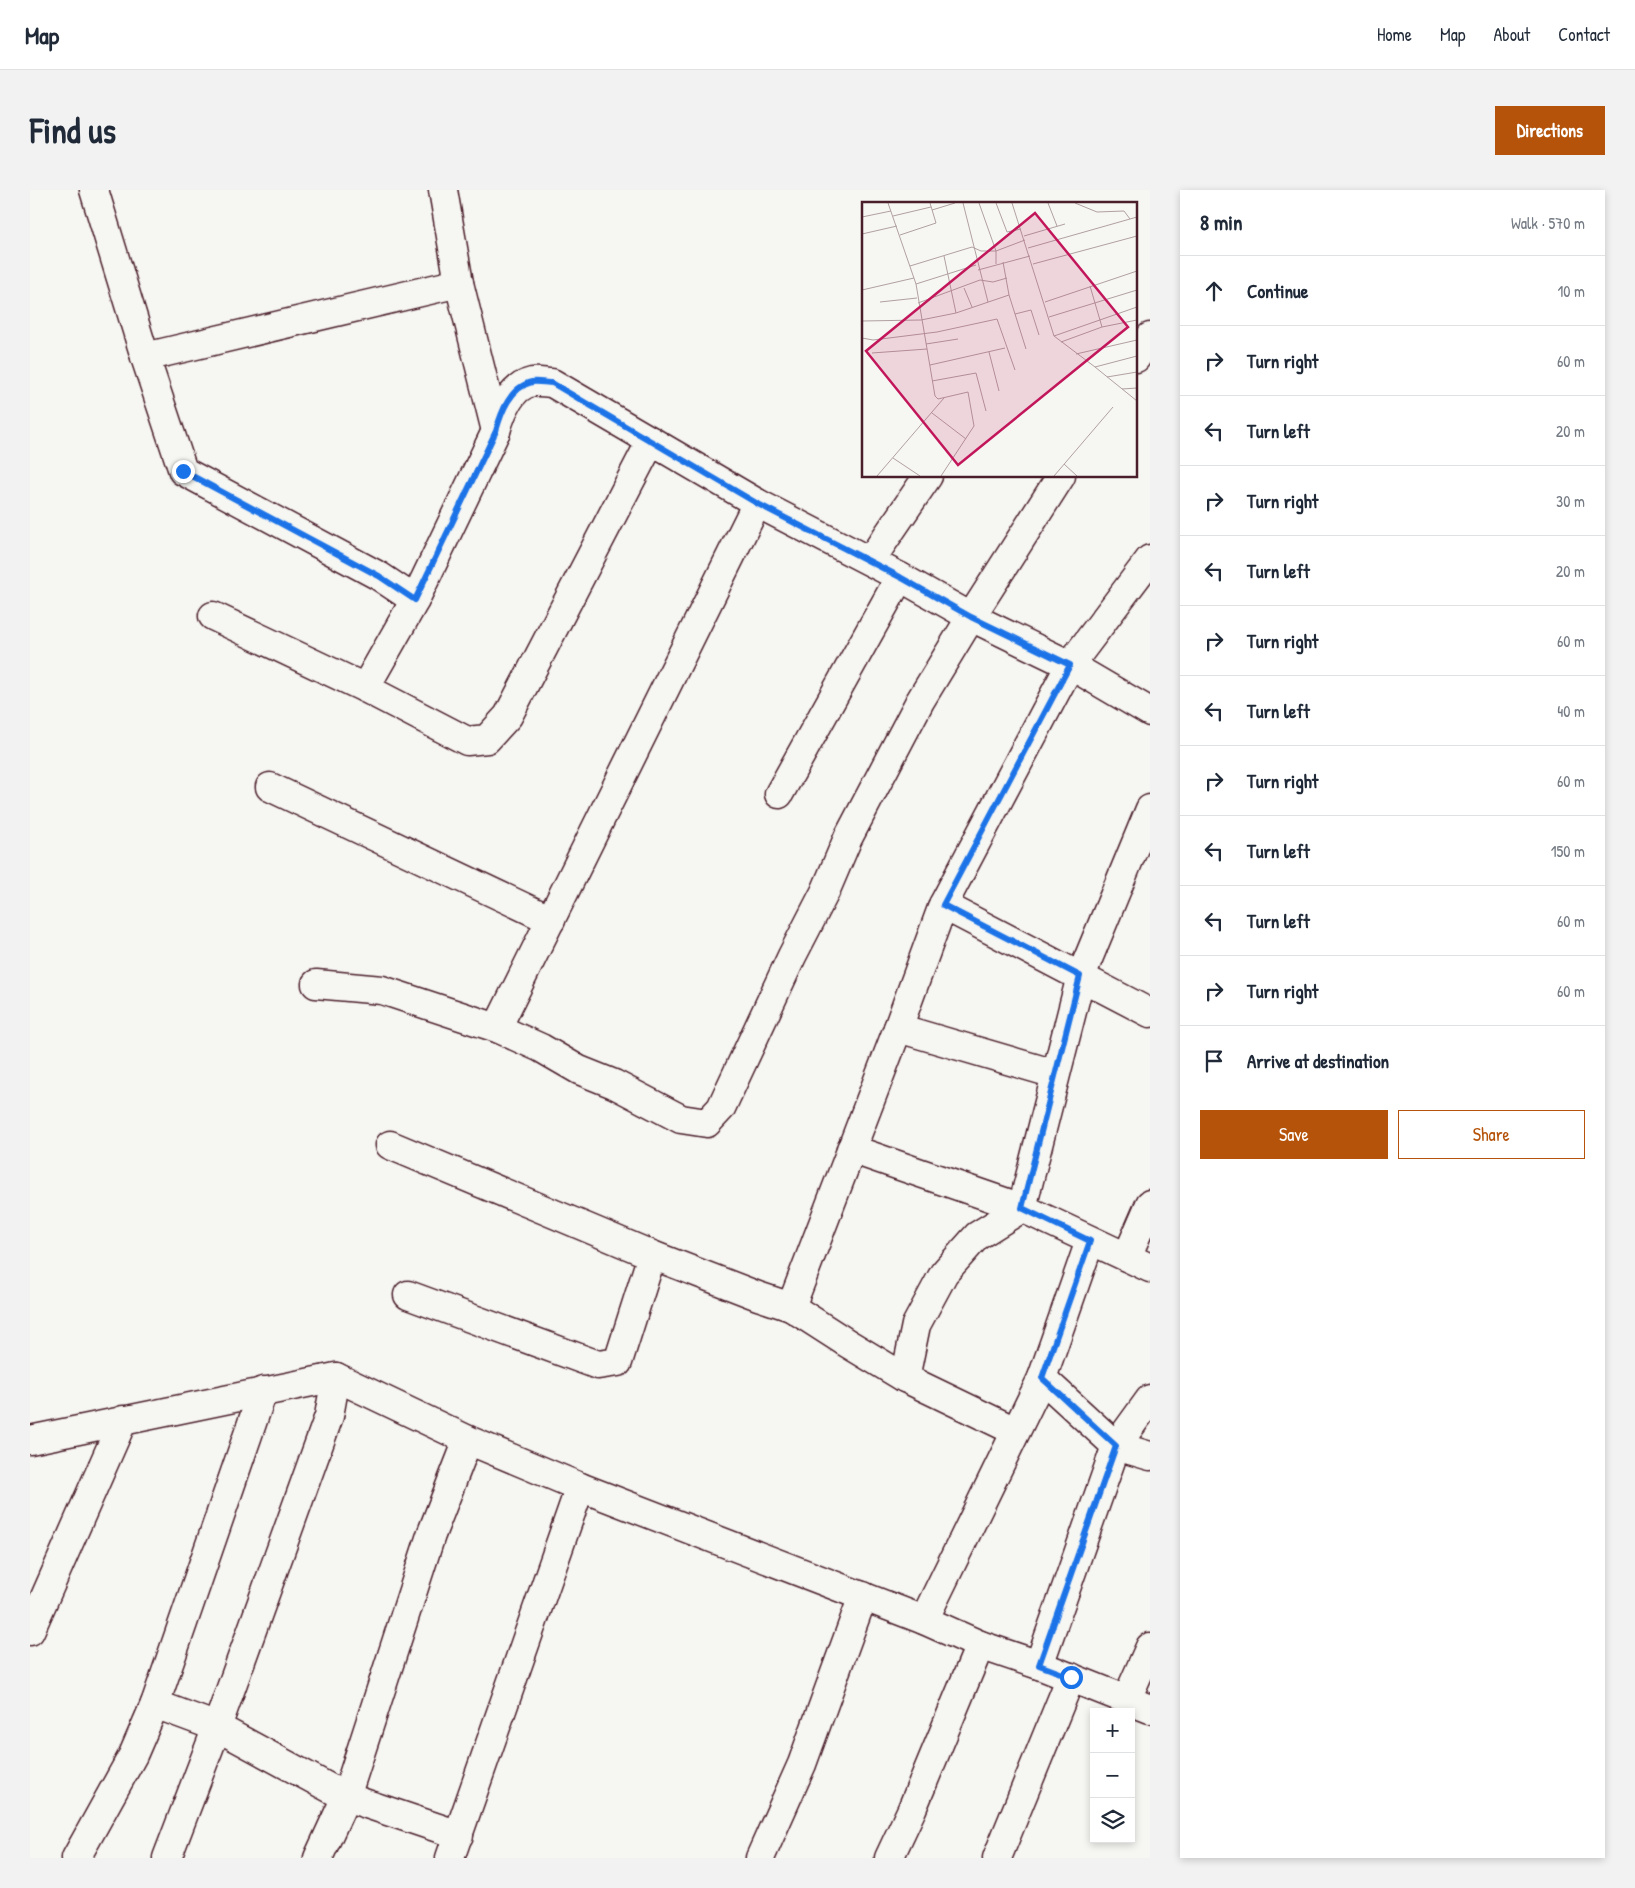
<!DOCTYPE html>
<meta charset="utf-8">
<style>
body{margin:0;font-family:"Patrick Hand",sans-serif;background:#f2f2f3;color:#1f2937}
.controls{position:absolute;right:15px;bottom:15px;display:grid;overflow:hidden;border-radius:0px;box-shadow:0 2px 8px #0003}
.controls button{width:45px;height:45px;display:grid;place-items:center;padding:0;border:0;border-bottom:1px solid #e0e1e3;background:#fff;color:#1f2937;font:25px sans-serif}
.stop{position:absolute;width:15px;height:15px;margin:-11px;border:4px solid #1a73e8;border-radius:50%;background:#fff}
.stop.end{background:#1a73e8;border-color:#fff;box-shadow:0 1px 5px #0008}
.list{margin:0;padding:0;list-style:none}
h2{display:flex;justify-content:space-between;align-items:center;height:65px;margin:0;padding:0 20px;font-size:21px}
h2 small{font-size:16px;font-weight:400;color:#747a83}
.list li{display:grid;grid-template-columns:32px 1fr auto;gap:15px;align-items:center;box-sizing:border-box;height:70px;padding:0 20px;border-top:1px solid #e0e1e3}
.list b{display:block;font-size:19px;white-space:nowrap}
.list em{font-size:16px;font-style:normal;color:#747a83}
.actions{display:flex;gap:10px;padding:15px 20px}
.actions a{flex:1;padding:11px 0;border:1px solid #b45309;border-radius:0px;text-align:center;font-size:18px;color:#b45309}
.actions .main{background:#b45309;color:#fff}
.icon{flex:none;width:28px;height:28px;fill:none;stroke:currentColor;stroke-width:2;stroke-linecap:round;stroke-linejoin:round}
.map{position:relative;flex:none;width:1120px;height:1668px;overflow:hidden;border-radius:0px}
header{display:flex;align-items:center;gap:30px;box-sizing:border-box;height:70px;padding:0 25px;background:#fff;border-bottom:1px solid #e0e1e3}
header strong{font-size:24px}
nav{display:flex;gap:28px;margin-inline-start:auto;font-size:18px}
.intro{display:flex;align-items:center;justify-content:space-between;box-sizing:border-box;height:120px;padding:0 30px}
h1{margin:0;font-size:35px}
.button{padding:12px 22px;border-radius:0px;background:#b45309;color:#fff;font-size:18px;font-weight:700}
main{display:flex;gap:30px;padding:0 30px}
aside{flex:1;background:#fff;border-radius:0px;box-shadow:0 2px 8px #0003}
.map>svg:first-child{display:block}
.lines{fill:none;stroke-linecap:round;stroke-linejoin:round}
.minor-casing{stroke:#4a1f2b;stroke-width:31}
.minor{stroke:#f6f6f2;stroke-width:28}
.route{stroke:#1a73e8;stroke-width:6}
.inset-road{fill:none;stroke:#b1a0a2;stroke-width:1}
.view{fill:#c2185b;fill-opacity:0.15;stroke:#c2185b;stroke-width:2.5}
.inset-edge{fill:none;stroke:#4a1f2b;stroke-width:2.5}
</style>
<header>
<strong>Map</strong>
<nav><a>Home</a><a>Map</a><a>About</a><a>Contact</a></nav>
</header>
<div class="intro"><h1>Find us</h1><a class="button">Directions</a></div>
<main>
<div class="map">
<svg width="1120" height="1668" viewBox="0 0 1120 1668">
<rect width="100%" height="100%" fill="#f6f6f2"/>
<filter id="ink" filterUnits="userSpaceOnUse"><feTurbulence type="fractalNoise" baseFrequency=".02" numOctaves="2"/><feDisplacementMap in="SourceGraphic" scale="10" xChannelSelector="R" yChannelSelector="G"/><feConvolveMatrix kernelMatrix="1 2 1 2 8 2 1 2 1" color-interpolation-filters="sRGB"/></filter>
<g filter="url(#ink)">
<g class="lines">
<g class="minor-casing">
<g id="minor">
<path d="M64,0L115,167L153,281L349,386L385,410L466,241C471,223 480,197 502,192C508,191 516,193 522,193L727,313L870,387L941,427L1040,475L1120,522"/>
<polyline points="413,0 429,93 466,241"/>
<polyline points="115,167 429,93"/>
<polyline points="1106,168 1120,147"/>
<polyline points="840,371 898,286"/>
<polyline points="183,426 335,498 437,551 457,549 478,526 621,251"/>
<polyline points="335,498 385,410"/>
<polyline points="240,597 521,730"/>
<polyline points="749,604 870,387"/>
<polyline points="913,715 1040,475 1120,369"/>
<polyline points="286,794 352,800 467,838 511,858 549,880 584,894 651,929 677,933 691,918 762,766 795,702 818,648 890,511 941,427 1031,286"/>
<polyline points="467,838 727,313"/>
<polyline points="868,838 1025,884"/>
<polyline points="360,955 622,1065"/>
<polyline points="821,959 992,1018 1120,1078"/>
<polyline points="1097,1067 1120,1014"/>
<polyline points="378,1105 568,1175 588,1172 622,1065 728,1106 761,1117 868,838 913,715 1120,823"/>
<polyline points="761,1117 817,1153 875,1188 985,1241"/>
<polyline points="875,1188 886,1135 914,1083 947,1046 992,1018 1051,786 1120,619"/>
<polyline points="1012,1188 1086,1256 1120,1266"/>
<polyline points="0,1250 306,1187 438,1250 550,1297 894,1430 950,1455 1009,1475 1120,1519"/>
<polyline points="894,1430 1012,1188 1060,1051"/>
<polyline points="0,1441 93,1230"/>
<polyline points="1009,1475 1086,1256 1120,1209"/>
<polyline points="1096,1511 1120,1457"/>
<polyline points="125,1514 233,1201"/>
<polyline points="46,1668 103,1565 125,1514 187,1537 316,1607 429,1645"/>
<polyline points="137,1668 187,1537 299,1226 306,1187"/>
<polyline points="288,1668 316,1607 401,1345 438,1250"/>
<polyline points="420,1668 550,1297"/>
<polyline points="730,1668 772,1574 833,1406"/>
<polyline points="859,1668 882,1619 950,1455"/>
<polyline points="967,1668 1041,1487"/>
</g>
</g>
<use href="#minor" class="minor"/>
</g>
</g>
<g class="lines" filter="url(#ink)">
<path class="route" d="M153,281L349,386L385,410L466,241C471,223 480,197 502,192C508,191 516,193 522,193L728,314L870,387L941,427L1040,475L913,715L1050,786L992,1018L1060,1051L1012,1188L1086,1256L1009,1475L1041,1487"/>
</g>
<g transform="translate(832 12)">
<rect width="275" height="275" fill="#f6f6f2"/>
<path class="inset-road" d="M26,1L54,82L73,194L76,197L106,190L112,224L79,274M101,1L126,100M117,1L134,49V62M134,1L145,30L159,27M150,1L192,134L233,165L275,154M186,1L195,24M213,1L235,10L262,9L268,17M70,8L93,1M31,14L69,5M0,15L29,9M0,32L35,24M38,33L74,21L68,1M162,34L203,22M166,46L275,15M82,54L94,111L147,93L153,112L169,108L177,133M141,60L147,93M171,62L275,34M48,64L110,45L119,49H134L163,38M116,68L168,54M54,82L114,63M228,84L240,125L275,118M102,86L110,105M0,88L52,76M18,100L55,96M183,100L275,69M56,101L118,78L131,80L145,76M153,112L164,147M187,115L275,88M0,119L59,118L94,111M192,134L275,105M0,136L11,138L75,130L135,117L153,168M199,140L240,125M64,142L96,137M127,150L137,189M10,151L65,147M214,152L275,138M68,163L143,146M233,165L275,199M245,175L275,170M70,179L114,171L124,209M260,187L275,186M70,211L104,237M31,256L58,274M202,262L215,274M15,274L82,196M192,274L251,205"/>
<path class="view" d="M173,11L266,125L96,263L4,149Z"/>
<rect width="275" height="275" class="inset-edge"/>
</g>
</svg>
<div class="controls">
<button>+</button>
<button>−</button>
<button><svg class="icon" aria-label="layers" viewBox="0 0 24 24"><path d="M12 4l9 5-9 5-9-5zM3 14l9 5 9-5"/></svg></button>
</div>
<div class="stop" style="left:1041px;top:1487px"></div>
<div class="stop end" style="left:153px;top:281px"></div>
</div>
<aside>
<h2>8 min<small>Walk · 570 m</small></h2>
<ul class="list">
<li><svg class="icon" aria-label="ahead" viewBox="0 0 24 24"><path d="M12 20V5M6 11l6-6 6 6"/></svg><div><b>Continue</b></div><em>10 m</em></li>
<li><svg class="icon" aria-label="right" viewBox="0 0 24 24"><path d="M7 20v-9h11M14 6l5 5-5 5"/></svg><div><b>Turn right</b></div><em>60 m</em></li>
<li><svg class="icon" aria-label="left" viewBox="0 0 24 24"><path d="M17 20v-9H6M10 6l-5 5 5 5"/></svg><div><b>Turn left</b></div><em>20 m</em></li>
<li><svg class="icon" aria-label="right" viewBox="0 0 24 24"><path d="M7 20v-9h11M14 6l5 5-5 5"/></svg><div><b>Turn right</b></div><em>30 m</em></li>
<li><svg class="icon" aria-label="left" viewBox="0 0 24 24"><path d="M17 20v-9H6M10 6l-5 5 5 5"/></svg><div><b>Turn left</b></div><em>20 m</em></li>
<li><svg class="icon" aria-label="right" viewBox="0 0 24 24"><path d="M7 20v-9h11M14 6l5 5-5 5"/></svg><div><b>Turn right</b></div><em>60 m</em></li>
<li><svg class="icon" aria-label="left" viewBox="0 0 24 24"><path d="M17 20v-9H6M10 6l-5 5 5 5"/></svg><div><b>Turn left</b></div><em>40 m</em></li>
<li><svg class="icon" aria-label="right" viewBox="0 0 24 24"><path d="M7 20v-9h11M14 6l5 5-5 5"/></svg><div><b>Turn right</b></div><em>60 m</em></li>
<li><svg class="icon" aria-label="left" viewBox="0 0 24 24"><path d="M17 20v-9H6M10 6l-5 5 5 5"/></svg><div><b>Turn left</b></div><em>150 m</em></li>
<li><svg class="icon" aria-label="left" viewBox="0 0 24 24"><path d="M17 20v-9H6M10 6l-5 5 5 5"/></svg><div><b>Turn left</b></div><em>60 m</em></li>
<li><svg class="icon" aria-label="right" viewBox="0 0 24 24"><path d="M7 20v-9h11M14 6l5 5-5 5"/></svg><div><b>Turn right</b></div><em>60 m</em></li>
<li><svg class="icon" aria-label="arrive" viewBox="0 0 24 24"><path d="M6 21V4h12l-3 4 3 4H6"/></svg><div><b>Arrive at destination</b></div></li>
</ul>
<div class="actions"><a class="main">Save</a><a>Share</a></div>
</aside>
</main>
